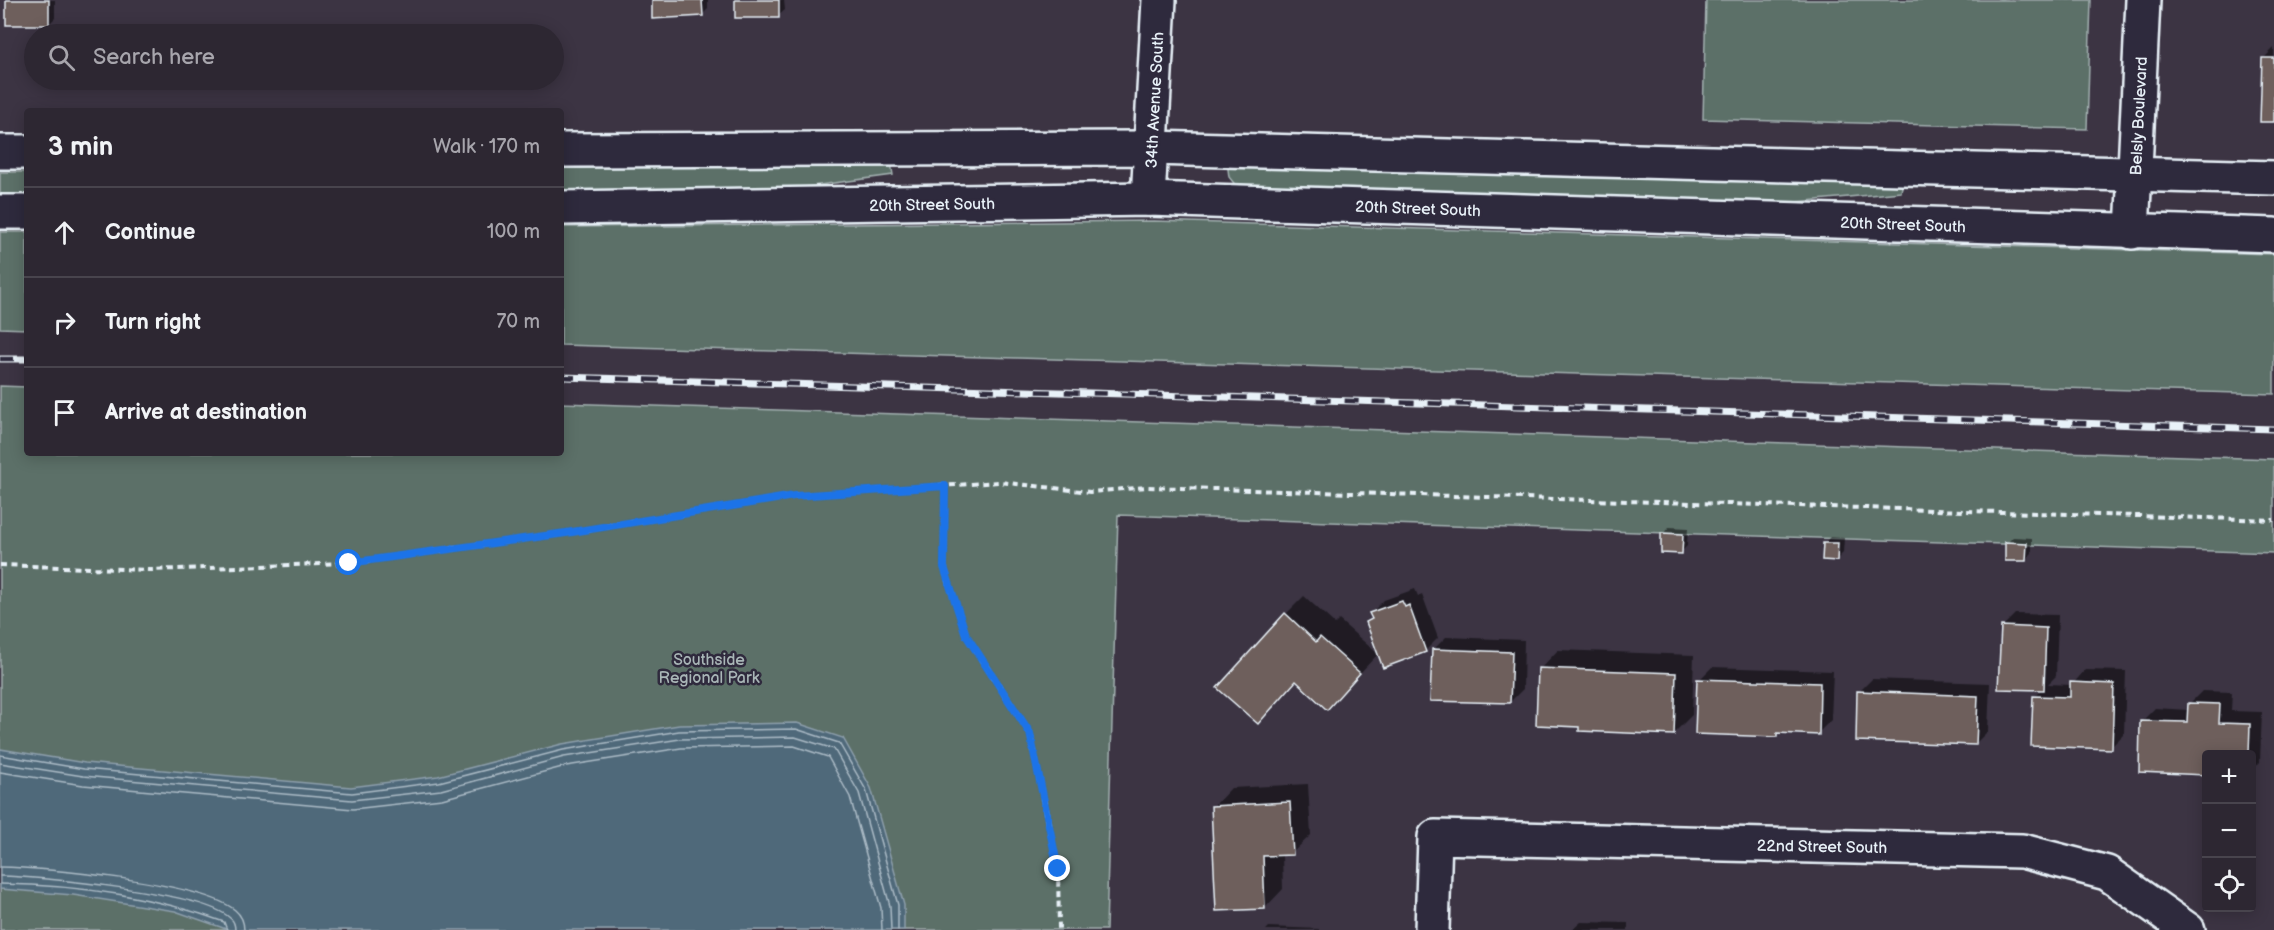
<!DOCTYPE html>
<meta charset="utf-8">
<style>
body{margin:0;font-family:"Balsamiq Sans",sans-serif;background:#39333e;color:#f1f3f6}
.controls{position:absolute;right:18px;bottom:18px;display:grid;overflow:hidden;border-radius:6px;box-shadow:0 3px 15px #0003}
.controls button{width:54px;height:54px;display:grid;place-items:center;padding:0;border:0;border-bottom:2px solid #48444d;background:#2d2732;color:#f1f3f6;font:30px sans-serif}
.stop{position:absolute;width:18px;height:18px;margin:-14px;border:4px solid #1a73e8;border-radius:50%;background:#fff}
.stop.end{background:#1a73e8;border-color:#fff;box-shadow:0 2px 6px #0008}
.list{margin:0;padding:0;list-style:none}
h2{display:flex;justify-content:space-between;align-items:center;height:78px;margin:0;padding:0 24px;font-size:26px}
h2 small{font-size:20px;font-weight:400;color:#a7a5ac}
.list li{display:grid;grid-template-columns:39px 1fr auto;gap:18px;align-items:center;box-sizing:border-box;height:90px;padding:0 24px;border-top:2px solid #48444d}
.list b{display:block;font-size:22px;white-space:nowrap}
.list em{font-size:20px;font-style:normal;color:#a7a5ac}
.icon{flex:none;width:33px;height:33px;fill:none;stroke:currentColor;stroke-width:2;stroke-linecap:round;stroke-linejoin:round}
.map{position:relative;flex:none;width:2274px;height:930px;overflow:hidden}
.search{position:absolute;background:#2d2732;box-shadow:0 3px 15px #0003;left:24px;top:24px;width:540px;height:66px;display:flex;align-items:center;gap:15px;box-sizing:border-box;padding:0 21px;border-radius:33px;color:#a7a5ac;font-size:22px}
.panel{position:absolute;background:#2d2732;box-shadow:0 3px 15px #0003;left:24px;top:108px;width:540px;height:348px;border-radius:6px}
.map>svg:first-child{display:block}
.green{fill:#5c6f68;stroke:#a2b0b0;stroke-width:1.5}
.water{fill:#50697a;stroke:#8d9fac;stroke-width:1.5}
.shadow{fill:#0007}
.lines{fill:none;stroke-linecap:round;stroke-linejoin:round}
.shore{stroke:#abbbc6;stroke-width:1.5}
.building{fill:#6e5e5b;stroke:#e8f1f8;stroke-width:1.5}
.minor-casing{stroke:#e8f1f8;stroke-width:38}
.path{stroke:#e8f1f8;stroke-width:4;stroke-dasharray:6 4.5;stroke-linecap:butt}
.minor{stroke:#2f2a3d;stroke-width:33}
.rail-casing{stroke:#e8f1f8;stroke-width:7}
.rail{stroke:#2f2a3d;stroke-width:4.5;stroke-dasharray:14;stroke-linecap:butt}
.route{stroke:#1a73e8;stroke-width:8}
.labels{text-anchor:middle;stroke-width:5;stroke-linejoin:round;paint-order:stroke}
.street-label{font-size:16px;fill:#e8f1f8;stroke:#2f2a3d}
.park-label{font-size:16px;fill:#a9b6b7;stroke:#2f2a3d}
</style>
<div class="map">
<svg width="2274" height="930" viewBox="0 0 2274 930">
<rect width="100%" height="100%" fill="#3c3443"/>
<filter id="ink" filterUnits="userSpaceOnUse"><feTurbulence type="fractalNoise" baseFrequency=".0167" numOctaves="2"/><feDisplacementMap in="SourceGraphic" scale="12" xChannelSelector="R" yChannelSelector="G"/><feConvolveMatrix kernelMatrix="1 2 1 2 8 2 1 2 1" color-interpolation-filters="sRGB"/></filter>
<g filter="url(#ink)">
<g class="green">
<polygon points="1706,0 2091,0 2087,129 1703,119"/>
<polygon points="891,163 893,175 767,192 561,194 561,167"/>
<polygon points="1233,163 1903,181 1901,192 1751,206 1237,187 1229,177 1228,169"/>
<rect x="0" y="172" width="27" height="26"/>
<polygon points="1154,221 2274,254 2274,394 561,345 561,227"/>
<polygon points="0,232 27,232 27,329 0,328"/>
<polygon points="0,386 27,387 27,453 561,453 561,403 2274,459 2274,553 1118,515 1106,930 0,930"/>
</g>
<polygon class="water" points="797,723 843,738 871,788 904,905 904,930 229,930 175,911 73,895 0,889 0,749 85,763 351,787 438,776 562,744 679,725"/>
<g class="shadow">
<polygon points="7,0 55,0 55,18 49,24"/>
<polygon points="653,0 708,0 708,9 702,15"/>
<polygon points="736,0 784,0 785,10 778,16"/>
<polygon points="2274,48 2274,121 2264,58"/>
<polygon points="1669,527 1688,528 1687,546 1681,552 1663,534"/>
<polygon points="1830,537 1844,538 1843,553 1837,559 1824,543"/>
<polygon points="2013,537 2032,538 2032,553 2025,560 2007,543"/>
<polygon points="1415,589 1418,596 1422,594 1438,638 1426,650 1384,666 1368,622 1373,617 1371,613 1384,600"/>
<polygon points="1304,596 1335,624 1339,620 1378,654 1345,689 1297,680 1258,722 1286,614"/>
<polygon points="2015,614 2058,615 2056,676 2048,684 2072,685 2085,670 2126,671 2124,734 2111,747 2034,697 2042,689 2002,627"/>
<polygon points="1446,637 1524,640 1523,689 1510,702 1433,650"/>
<polygon points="1558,650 1694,655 1692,715 1674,733 1580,726 1540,669"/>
<polygon points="1712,667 1833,671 1831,720 1818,733 1780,732 1776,735 1699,680"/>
<polygon points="1872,679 1990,683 1988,731 1975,744 1859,692"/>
<polygon points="2202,691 2232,692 2231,711 2262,712 2260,762 2252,771 2252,754 2206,754 2206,773 2140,771 2142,721 2155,708 2189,710 2189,704"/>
<polygon points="1308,784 1311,835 1292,853 1282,854 1283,889 1265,908 1213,807 1231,788"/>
<polygon points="1581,922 1628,923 1628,930 1572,930"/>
<polygon points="1269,927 1319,929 1319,930 1266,930"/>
</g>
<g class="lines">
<g class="shore">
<polyline points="0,755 84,769 352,793 439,782 563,750 679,731 796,729 839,743 866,790 898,905 898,930"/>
<polyline points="0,763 83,776 352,800 441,790 564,757 680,739 795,737 834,749 859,793 890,906 891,930"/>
<polyline points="0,772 83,785 353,809 442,799 566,766 681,748 794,746 828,757 850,797 881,908 882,930"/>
<path d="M0,867C48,868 200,882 235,910C241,915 244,922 244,930"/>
<path d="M0,876C41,877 203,892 230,918C234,921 235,925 235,930"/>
<path d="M0,884C74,885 154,896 224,922L227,930"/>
</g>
</g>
<g class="building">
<rect x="6" y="0" width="43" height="25"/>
<polygon points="652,0 702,0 703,16 652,19"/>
<rect x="735" y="0" width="44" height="18"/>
<polygon points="2262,58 2274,58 2274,122 2260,122"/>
<polygon points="1661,533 1683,534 1682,554 1661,553"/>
<polygon points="2005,542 2027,543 2026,561 2005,561"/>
<polygon points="1823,543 1838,543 1837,561 1822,560"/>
<polygon points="1402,601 1405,607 1409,605 1426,652 1383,668 1366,622 1372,619 1369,613"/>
<polygon points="1285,613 1316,642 1320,637 1360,673 1327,710 1296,681 1258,724 1217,688"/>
<polygon points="2001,626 2046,628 2044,690 1998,689"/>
<polygon points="1432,649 1512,652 1510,703 1430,701"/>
<polygon points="1538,668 1676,673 1674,735 1579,731 1579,727 1536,725"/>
<polygon points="1697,679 1820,683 1819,735 1777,733 1777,737 1695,734"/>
<polygon points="2070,682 2114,684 2112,749 2031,746 2033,696 2070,697"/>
<polygon points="1857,691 1978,696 1976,745 1856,741"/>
<polygon points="2188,703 2220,704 2219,723 2250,724 2249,754 2206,754 2206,775 2139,772 2140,721 2187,722"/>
<polygon points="1290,802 1293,855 1263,856 1265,909 1216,911 1211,806"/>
</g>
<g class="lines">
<g class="minor-casing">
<g id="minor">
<polyline points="561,150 1151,148 2274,178"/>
<polyline points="0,152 27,152"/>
<polyline points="1148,199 1159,0"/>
<polyline points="561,208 1148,199 2274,235"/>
<polyline points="0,212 27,212"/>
<polyline points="2132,232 2143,0"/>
<polyline points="1432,930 1435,837 2022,851 2107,873 2188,930"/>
</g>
</g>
<g class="path">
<polyline points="945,486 944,567 966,635 1030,733 1058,869 1059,930"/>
<polyline points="0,565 150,570 349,563 566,533 794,496 999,482 1090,492 1147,487 2274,520"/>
</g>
<use href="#minor" class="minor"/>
<g class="rail-casing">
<g id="rail">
<polyline points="0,359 27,359"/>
<polyline points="561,377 2274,429"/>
</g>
</g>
<use href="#rail" class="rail"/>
</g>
</g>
<g class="lines" filter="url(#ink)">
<polyline class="route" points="349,563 566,533 794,496 945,486 944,567 966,635 1030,733 1058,869"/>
</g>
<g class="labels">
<g class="street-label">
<text transform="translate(1154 100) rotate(-87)" y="6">34th Avenue South</text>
<text transform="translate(2138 116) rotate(-87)" y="6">Belsly Boulevard</text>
<text transform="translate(932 204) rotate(-1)" y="6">20th Street South</text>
<text transform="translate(1418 208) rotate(2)" y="6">20th Street South</text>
<text transform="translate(1903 224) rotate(2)" y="6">20th Street South</text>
<text transform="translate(1822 846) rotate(1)" y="6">22nd Street South</text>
</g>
<g class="park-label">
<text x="709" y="665">Southside<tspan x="709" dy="18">Regional Park</tspan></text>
</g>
</g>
</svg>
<div class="controls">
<button>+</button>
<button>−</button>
<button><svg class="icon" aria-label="locate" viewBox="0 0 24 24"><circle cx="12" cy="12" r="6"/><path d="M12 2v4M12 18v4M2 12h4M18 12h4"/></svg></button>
</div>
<div class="stop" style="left:349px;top:563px"></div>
<div class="stop end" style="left:1058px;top:869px"></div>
<div class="search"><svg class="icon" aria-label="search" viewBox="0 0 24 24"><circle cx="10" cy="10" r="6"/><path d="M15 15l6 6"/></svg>Search here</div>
<section class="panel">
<h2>3 min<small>Walk · 170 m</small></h2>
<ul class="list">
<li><svg class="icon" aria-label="ahead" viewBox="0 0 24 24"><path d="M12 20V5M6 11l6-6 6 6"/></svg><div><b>Continue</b></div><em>100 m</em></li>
<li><svg class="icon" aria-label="right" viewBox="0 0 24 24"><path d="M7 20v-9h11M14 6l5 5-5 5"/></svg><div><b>Turn right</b></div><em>70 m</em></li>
<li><svg class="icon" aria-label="arrive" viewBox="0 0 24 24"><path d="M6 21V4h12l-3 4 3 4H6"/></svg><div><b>Arrive at destination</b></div></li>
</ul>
</section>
</div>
